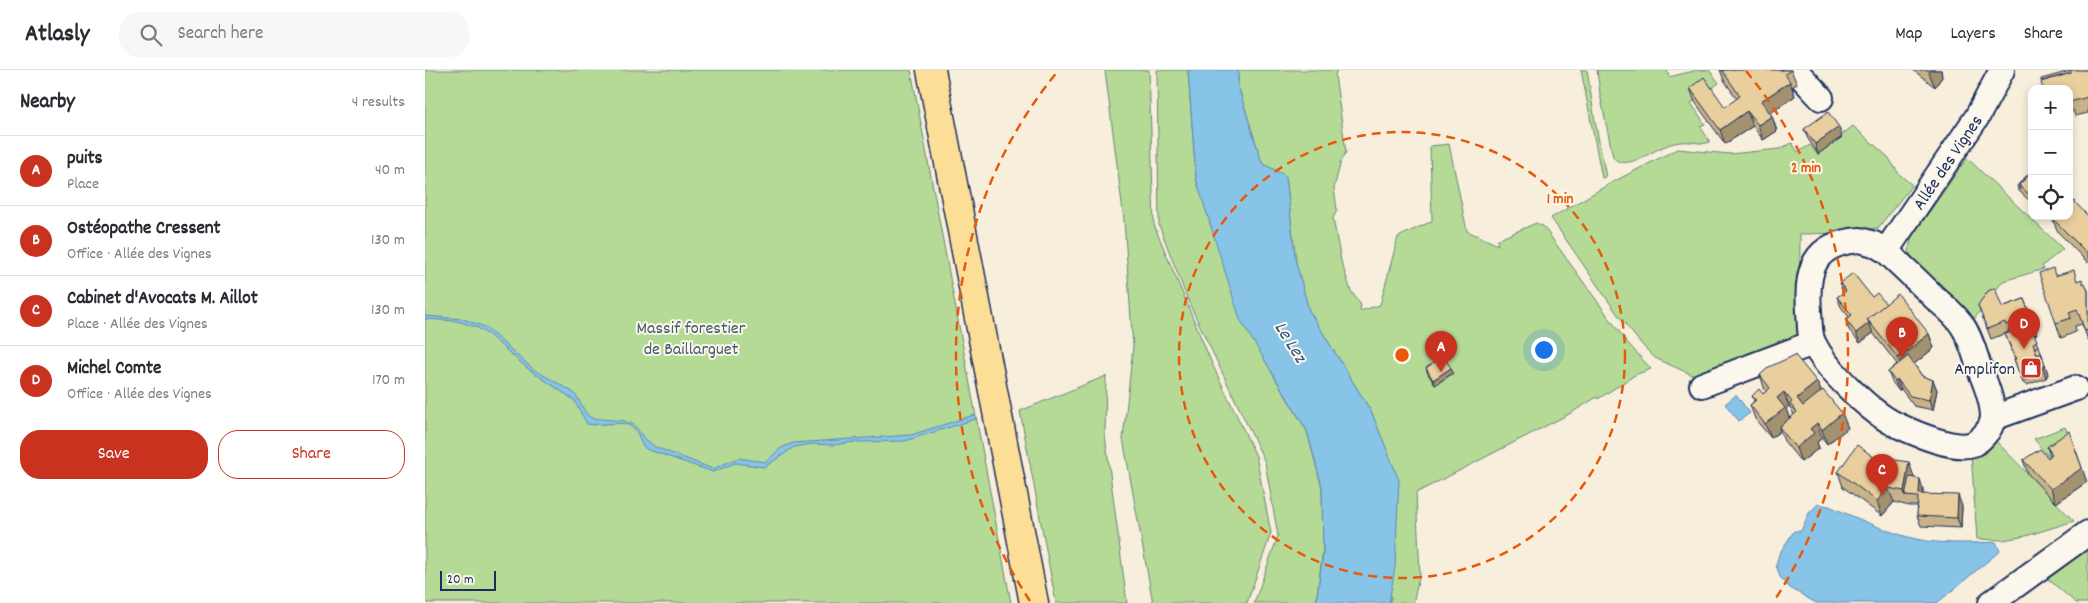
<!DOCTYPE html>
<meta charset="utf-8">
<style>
body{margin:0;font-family:Dekko,sans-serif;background:#f7f7f7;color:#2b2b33}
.controls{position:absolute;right:15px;top:15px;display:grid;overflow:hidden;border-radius:10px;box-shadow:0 2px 8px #0003}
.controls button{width:45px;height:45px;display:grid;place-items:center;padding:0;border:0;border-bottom:1px solid #e1e1e2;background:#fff;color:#2b2b33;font:25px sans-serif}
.scale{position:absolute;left:15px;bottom:12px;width:56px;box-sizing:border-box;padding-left:5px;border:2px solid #1b2f5e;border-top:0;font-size:14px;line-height:18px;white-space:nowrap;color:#1b2f5e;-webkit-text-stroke:4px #fbf7ec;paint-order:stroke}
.you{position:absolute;left:1118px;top:279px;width:18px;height:18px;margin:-12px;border:4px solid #fff;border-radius:50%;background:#1a73e8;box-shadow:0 0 0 8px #1a73e833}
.badge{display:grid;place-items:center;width:32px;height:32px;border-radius:50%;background:#c8321e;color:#fff;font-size:16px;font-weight:700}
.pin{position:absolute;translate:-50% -41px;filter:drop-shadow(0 1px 2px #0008)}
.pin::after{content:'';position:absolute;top:26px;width:18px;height:15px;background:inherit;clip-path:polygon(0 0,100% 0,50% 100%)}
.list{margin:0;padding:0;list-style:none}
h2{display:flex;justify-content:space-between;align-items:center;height:65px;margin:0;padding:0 20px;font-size:21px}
h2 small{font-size:16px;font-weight:400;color:#7c7c81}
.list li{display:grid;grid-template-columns:32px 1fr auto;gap:15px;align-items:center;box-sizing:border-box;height:70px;padding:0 20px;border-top:1px solid #e1e1e2}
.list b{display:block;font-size:19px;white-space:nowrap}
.list p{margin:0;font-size:16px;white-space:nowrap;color:#7c7c81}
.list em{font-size:16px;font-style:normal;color:#7c7c81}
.actions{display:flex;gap:10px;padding:15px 20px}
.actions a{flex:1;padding:11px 0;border:1px solid #c8321e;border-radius:20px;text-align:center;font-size:18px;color:#c8321e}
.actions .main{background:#c8321e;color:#fff}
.icon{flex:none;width:28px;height:28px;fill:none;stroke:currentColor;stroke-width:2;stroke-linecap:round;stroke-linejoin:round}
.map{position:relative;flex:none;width:1663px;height:533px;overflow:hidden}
header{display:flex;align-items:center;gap:30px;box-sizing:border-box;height:70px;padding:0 25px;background:#fff;border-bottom:1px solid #e1e1e2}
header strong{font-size:24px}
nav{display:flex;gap:28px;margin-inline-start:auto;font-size:18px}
.search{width:350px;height:45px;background:#f7f7f7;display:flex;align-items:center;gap:12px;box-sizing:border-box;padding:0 18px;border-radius:20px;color:#7c7c81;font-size:19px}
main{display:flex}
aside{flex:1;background:#fff}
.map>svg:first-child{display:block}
.green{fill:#b4da96;stroke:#68847a}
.water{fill:#88c3e8;stroke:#5c88b1}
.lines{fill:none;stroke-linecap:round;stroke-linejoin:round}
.minor-casing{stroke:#1b2f5e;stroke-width:28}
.major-casing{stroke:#1b2f5e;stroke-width:31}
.minor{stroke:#fbf7ec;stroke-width:24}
.major{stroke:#fcde96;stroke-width:28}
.wall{fill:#c8b288;stroke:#1b2f5e;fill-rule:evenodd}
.shaded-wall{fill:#a3916f;stroke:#1b2f5e}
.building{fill:#e9cf9e;stroke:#1b2f5e}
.ring{fill:none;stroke:#e8590c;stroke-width:2.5;stroke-dasharray:9 6}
.labels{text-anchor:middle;stroke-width:4;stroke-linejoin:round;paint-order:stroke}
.street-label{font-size:18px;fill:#1b2f5e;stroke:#fbf7ec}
.park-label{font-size:18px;fill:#415a6c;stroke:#fbf7ec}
.poi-label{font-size:18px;fill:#1b2f5e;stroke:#fbf7ec;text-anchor:end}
.water-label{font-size:19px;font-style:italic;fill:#365480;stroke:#fbf7ec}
.centre{fill:#e8590c;stroke:#fbf7ec;stroke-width:2.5}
.ring-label{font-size:15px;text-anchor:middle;font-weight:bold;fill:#e8590c;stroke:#fbf7ec;stroke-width:4;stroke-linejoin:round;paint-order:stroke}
</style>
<header>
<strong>Atlasly</strong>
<div class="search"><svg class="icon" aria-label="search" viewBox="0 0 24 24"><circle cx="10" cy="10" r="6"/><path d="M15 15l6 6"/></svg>Search here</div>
<nav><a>Map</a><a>Layers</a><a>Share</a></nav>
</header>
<main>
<aside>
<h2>Nearby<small>4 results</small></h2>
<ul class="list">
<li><span class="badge">A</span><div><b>puits</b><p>Place</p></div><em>40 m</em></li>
<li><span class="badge">B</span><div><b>Ostéopathe Cressent</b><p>Office · Allée des Vignes</p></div><em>130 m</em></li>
<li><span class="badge">C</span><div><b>Cabinet d'Avocats M. Aillot</b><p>Place · Allée des Vignes</p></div><em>130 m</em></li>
<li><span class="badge">D</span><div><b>Michel Comte</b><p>Office · Allée des Vignes</p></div><em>170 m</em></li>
</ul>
<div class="actions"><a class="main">Save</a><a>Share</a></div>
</aside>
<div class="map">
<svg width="1663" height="533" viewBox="0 0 1663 533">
<rect width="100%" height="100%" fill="#f7efdc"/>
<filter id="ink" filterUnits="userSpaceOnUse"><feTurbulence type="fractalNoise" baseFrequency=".02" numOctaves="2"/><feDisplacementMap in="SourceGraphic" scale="10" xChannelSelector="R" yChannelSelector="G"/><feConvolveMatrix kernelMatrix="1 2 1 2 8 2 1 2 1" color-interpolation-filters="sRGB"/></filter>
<g filter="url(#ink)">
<g class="green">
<polygon points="0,0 486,0 586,533 0,533"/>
<polygon points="680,0 724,0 729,155 788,296 831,386 846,463 822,533 728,533 698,369 708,277 699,150"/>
<polygon points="732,0 763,0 771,109 847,303 882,361 897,418 898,479 891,533 829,533 853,466 840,392 764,233 734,155"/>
<polygon points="813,0 912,0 910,5 921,82 916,91 909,118 912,140 908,148 916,191 926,221 936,235 935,241 955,235 973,167 1007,151 1005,76 1024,74 1042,161 1073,175 1072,170 1111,153 1118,156 1201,271 1226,299 1210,305 1173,329 1172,327 1146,343 991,423 995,504 988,533 964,533 966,529 947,343 884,241 871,193 861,107 837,93 813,16"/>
<polygon points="1156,0 1162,0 1170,51 1181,107 1177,108"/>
<path d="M1172,0H1242L1244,7L1273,0H1284L1294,13L1266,33L1280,54L1275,56L1285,72C1278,75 1272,72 1265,72C1256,71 1247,73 1238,77C1225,82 1199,102 1188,87L1175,24Z"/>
<polygon points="1428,56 1463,87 1474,104 1487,115 1453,158 1418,163 1375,164 1374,264 1371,270 1274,308 1230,288 1217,275 1193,245 1126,148 1186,113 1252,79 1305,84 1354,79 1367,73 1373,82 1385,75 1392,84"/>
<polygon points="1542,88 1638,179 1617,196 1619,199 1578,211 1546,253 1489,197 1484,181 1486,168"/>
<polygon points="681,306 680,365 702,533 631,533 595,341"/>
<polygon points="1640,357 1649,375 1627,391 1609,369"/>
<polygon points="1567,367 1649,451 1601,466 1578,470 1552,469 1546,383"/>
<polygon points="1663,477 1663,533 1651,533 1623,509"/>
</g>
<g class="water">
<polygon points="763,0 813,0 813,16 837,93 861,106 871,193 884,240 947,343 974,410 970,497 964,533 891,533 898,483 897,417 882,361 815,249 771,109"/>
<path d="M0,246L38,249L60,257L108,299L148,322C156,330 158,343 166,348L199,351L209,355L219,368L230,377L288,399L313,388L341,392L356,378L368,373L486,365L549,345L551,349L480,371L430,372L408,375L386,374L369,377L340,397L310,393L288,402L221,379C214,374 215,364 209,359C199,348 175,357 162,354L149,330L102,298L64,265L51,257L32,251L0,249Z"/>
<polygon points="1311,325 1325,343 1314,351 1300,334"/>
<path d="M1393,434L1404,436C1432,448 1472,467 1502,471C1525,474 1548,473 1571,472L1575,481L1512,533H1391L1365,518L1355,507L1351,495L1354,484L1369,461H1376L1384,443Z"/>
</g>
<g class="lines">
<g class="minor-casing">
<g id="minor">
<polyline points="1370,0 1396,28"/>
<path d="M1435,170L1449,174L1461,181C1477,196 1494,212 1510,228C1519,236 1530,244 1537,255C1546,268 1550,285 1555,300C1561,314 1568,333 1568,348C1567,354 1564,360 1560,364C1557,368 1552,372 1548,374C1530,381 1489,363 1472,355C1447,344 1401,299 1389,274C1384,266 1385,251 1384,241C1381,200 1388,173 1435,170Z"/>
<polyline points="1461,181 1552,47 1577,0"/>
<polyline points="1277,315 1388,273"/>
<polyline points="1568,348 1651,318"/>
<polyline points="1566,533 1663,463"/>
</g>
</g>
<g class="major-casing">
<polyline id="major" points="506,0 609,533"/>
</g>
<use href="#minor" class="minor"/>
<use href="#major" class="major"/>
</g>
<g class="wall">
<polygon points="1295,0 1366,0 1372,14 1367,17 1370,26 1345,43 1347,46 1352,61 1338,70 1328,56 1300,74 1270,32 1265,18 1300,37 1312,29 1299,10"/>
<polygon points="1488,0 1516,0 1517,7 1510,17"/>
<polygon points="1663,0 1663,43 1650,46 1648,40 1644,41 1645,1"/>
<polygon points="1379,59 1417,67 1393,84 1383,69"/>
<polygon points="1607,100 1607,133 1594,121 1592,116"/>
<polygon points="1663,146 1663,193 1633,162 1627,148"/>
<polygon points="1631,206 1653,211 1658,214 1663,220 1663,270 1657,254 1650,256 1651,262 1636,268 1631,253"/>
<polygon points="1415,213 1461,234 1504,264 1509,278 1489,294 1497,306 1508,310 1512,320 1508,340 1489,336 1476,319 1474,321 1467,312 1463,302 1472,294 1448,263 1435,273 1424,260 1421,250 1424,247 1416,237 1412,227 1418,223"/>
<polygon points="1599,229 1612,264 1609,265 1623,304 1621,308 1602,315 1598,313 1589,289 1590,289 1580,264 1584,262 1566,269 1553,235 1577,237"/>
<polygon points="1001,298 1028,303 1010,315 1003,304"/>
<path d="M1335,305L1392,312L1396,321L1423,358L1402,374L1397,368L1392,372L1394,378L1376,392L1359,371L1355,361L1346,368L1330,349L1325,335L1329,331L1327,326L1338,324L1341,321L1340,320ZM1364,336L1366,339L1369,345L1364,348L1361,339Z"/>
<polygon points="1622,377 1662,412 1631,433 1603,404 1598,390 1623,388 1625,386"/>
<polygon points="1460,395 1489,407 1489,408 1498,419 1498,424 1537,436 1536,458 1496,456 1492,446 1493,436 1484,436 1469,432 1457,446 1418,417 1413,402"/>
</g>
<g class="shaded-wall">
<polygon points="1506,0 1516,0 1517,7 1510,17 1504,3"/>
<polygon points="1365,12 1370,26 1341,45 1336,31"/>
<polygon points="1322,41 1328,56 1300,74 1295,60"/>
<polygon points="1347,46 1352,61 1338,70 1333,55"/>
<polygon points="1414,57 1417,67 1393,84 1390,74"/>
<polygon points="1444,253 1448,263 1435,273 1431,263"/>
<polygon points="1504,264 1509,278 1479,302 1473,288"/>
<polygon points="1620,294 1623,304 1621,308 1618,298"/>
<polygon points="1026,298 1028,303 1010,315 1008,310"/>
<polygon points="1472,309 1476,319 1474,321 1470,311"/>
<polygon points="1508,310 1512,320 1508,340 1504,330"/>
<polygon points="1392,312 1398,326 1377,343 1372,328"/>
<polygon points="1359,322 1364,336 1361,339 1366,352 1354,357 1355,361 1346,368 1340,354 1352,328"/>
<polygon points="1417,343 1423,358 1402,374 1397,360"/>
<polygon points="1392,353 1397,368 1392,372 1394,378 1376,392 1371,378 1385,359"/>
<polygon points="1649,375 1662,412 1631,433 1626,419"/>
<polygon points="1484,392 1489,407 1486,426 1480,426 1479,421"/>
<polygon points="1495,409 1498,419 1497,434 1494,424"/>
<polygon points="1463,418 1469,432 1457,446 1452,431"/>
<polygon points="1533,425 1537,436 1536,458 1532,448"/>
</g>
<g class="building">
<polygon points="1297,0 1366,0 1360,4 1365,12 1336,31 1347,46 1333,55 1322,41 1295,60 1265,18 1279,7 1300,37 1315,26"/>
<polygon points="1645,0 1663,0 1663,1 1662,1 1663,4 1663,27 1645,32 1644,19 1618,19 1616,12 1646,3"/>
<polygon points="1645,1 1646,3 1616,11 1616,9"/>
<polygon points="1403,42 1414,57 1390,74 1379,59"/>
<polygon points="1607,100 1607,102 1594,115 1596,120 1592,116"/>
<polygon points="1607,102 1607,127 1594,115"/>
<polygon points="1647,129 1663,146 1663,184 1627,148 1629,146 1644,146 1644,131"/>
<polygon points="1628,198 1630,206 1649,200 1652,211 1657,209 1658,214 1660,213 1663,221 1663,260 1660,261 1652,239 1644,242 1646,248 1631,253 1614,203"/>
<polygon points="1428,203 1447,227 1452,223 1461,234 1442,249 1444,253 1431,263 1421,250 1427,245 1412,227 1421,221 1415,213"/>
<polygon points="1570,218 1577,237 1599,229 1608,254 1606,255 1612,271 1608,273 1612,285 1616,283 1620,294 1618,298 1608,301 1607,298 1594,303 1589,289 1591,289 1580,264 1591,260 1588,252 1581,255 1580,252 1562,259 1553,235 1563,221"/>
<polygon points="1473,224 1504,264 1473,288 1442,249"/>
<polygon points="1589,257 1591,260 1584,263 1583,260"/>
<polygon points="1614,276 1618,288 1616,283 1612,285 1610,278"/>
<polygon points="1370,285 1392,312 1372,328 1378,336 1398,320 1417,343 1397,360 1392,353 1385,359 1389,363 1371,378 1354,357 1372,342 1365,334 1367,332 1359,322 1352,328 1360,338 1340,354 1325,335 1331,330 1327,326 1334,319 1338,324 1345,318 1335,305 1344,297"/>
<polygon points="1018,286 1026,298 1008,310 1001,298"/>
<polygon points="1483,286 1497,306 1508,310 1504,330 1485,326 1472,309 1470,311 1463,302"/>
<polygon points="1608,303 1610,306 1600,310 1596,307"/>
<polygon points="1644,361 1657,398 1626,419 1598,390 1615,379 1623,388 1627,384 1622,377"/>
<polygon points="1432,375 1460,395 1463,389 1484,392 1479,421 1463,418 1452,431 1413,402"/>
<polygon points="1484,407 1495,409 1494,424 1533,425 1532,448 1492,446 1493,427 1480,426"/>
</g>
</g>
<g class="ring">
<circle cx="977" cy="285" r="223"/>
<path d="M605 531A446 446 0 0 1 633 1M1321 1A446 446 0 0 1 1349 531"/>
</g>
<defs>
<g id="shop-square" transform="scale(1.125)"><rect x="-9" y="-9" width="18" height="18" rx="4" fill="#c8321e" stroke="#fbf7ec"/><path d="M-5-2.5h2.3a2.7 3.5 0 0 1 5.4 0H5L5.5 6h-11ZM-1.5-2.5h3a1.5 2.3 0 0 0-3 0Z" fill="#fff"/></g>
</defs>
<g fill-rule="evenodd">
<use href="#shop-square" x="1606" y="298"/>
</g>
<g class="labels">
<g class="street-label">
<text transform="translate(1522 92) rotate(-56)" y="6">Allée des Vignes</text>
</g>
<g class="park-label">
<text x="266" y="263">Massif forestier<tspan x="266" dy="21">de Baillarguet</tspan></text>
</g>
<g class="poi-label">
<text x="1590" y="304">Amplifon</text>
</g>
<g class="water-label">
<text transform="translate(867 271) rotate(58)" y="7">Le Lez</text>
</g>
</g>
<circle cx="977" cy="285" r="8" class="centre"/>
<g class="ring-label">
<text x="1381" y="102">2 min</text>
<text x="1135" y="133">1 min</text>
</g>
</svg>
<div class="controls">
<button>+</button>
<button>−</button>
<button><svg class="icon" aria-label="locate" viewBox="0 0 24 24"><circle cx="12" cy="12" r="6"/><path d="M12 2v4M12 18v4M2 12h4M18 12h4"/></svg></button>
</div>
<div class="scale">20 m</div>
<div class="you"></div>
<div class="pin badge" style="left:1016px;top:302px">A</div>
<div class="pin badge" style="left:1477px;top:288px">B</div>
<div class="pin badge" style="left:1457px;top:425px">C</div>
<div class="pin badge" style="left:1599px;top:279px">D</div>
</div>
</main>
